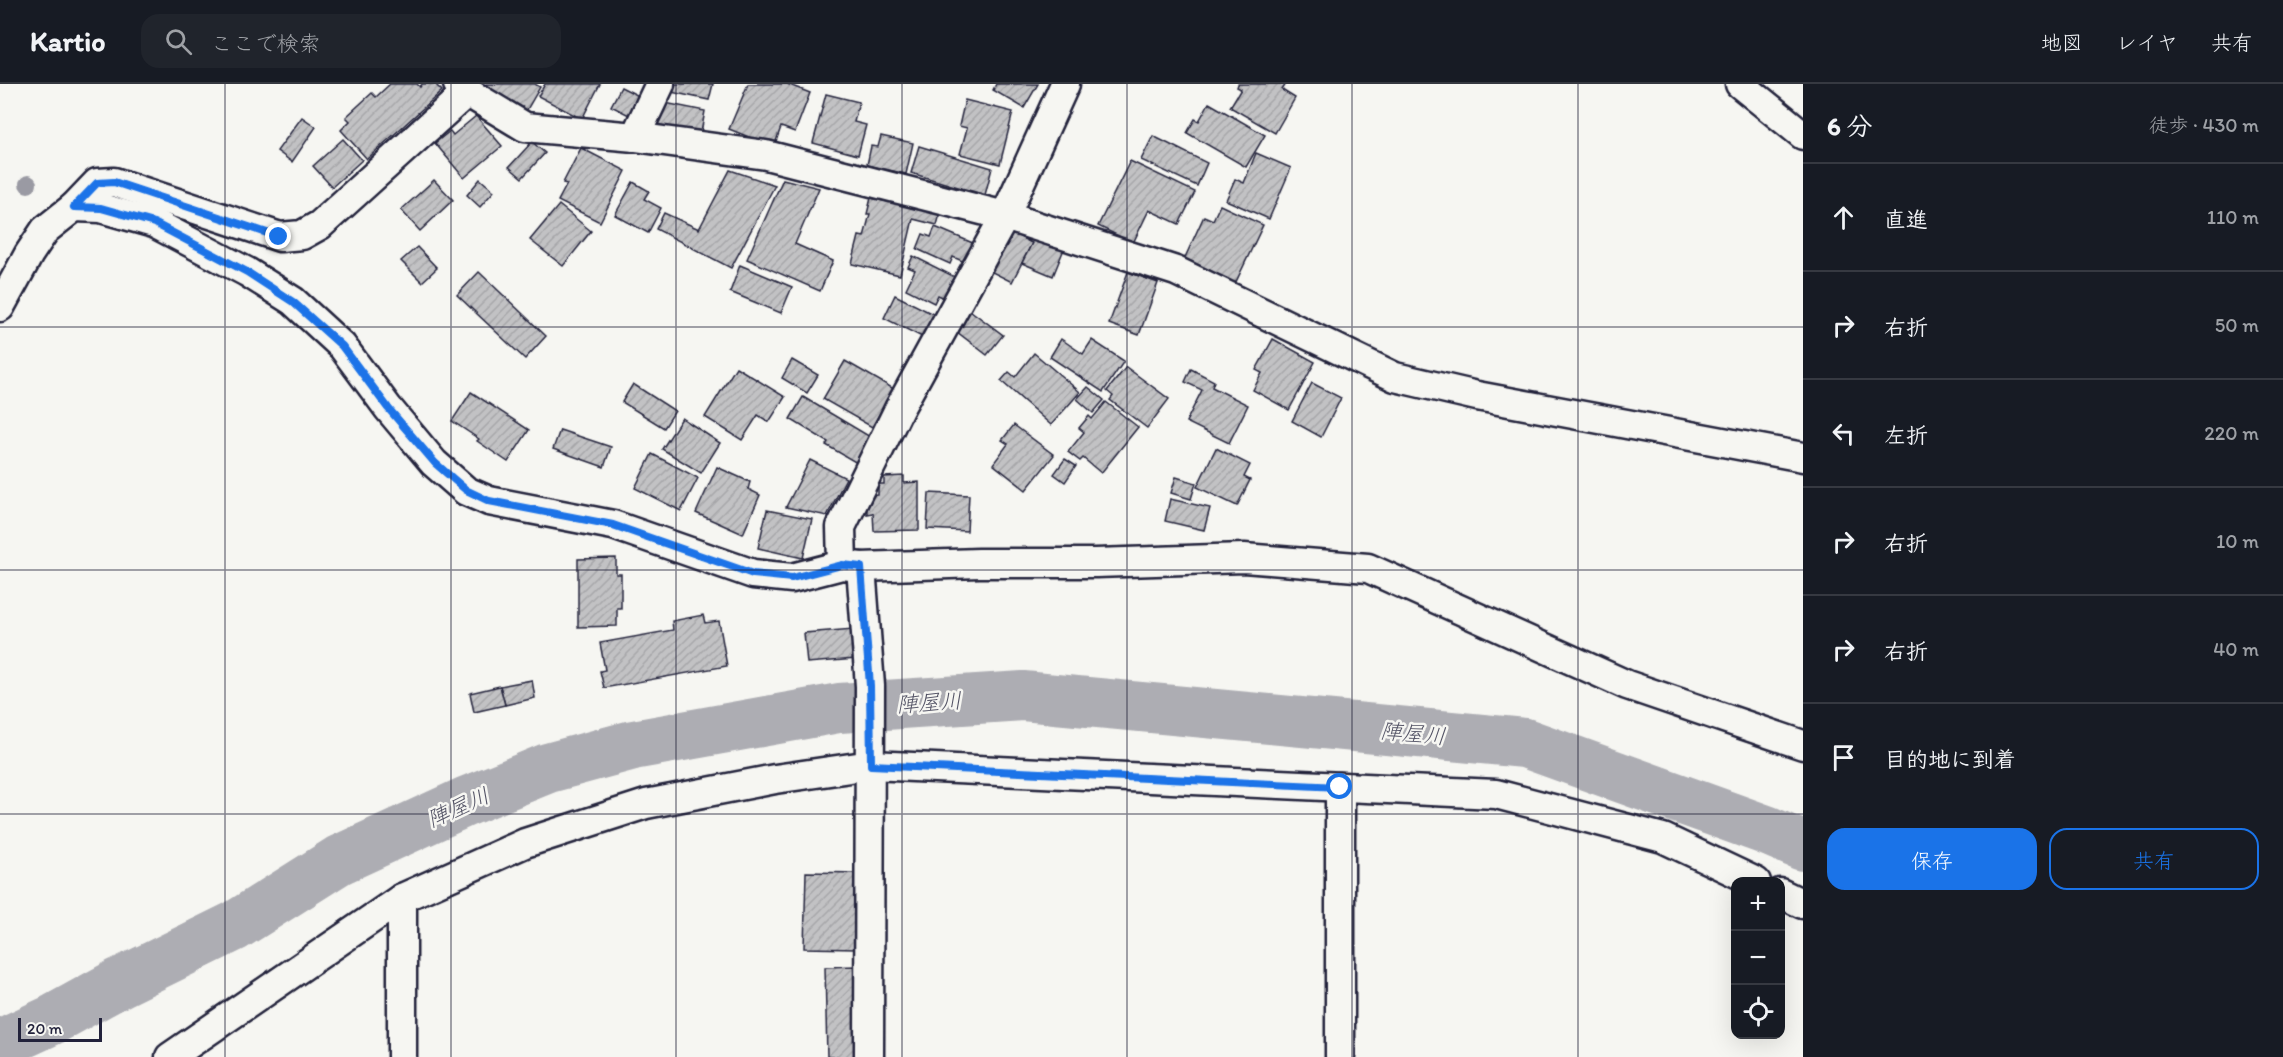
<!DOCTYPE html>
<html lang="ja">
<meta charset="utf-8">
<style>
body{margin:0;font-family:Itim,"Klee One",sans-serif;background:#20242c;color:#f1f3f6}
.controls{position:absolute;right:18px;bottom:18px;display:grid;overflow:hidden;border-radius:12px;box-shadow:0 6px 24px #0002}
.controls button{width:54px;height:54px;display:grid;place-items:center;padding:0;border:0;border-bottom:2px solid #363941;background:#171b24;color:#f1f3f6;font:30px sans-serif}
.scale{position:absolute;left:18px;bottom:15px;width:84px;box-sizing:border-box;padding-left:6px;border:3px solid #22223b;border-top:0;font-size:16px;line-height:21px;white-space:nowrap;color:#22223b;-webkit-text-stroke:4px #f6f6f2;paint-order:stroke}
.stop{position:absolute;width:18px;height:18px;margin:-14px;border:4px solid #1a73e8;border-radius:50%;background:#fff}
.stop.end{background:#1a73e8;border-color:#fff;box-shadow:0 2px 6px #0008}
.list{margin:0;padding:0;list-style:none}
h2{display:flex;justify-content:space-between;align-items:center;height:78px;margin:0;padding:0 24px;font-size:26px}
h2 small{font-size:20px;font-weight:400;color:#9ea1a6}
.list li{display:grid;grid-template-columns:39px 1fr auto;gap:18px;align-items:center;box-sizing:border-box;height:108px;padding:0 24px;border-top:2px solid #363941}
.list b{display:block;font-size:22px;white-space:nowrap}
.list em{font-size:20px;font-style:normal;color:#9ea1a6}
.actions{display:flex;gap:12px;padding:18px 24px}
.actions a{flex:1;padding:14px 0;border:2px solid #1a73e8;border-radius:18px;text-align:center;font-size:21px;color:#1a73e8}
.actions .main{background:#1a73e8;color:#fff}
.icon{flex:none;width:33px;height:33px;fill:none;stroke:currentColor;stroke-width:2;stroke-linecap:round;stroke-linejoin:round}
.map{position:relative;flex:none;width:1803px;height:973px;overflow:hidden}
header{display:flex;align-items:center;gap:36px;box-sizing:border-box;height:84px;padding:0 30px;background:#171b24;border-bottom:2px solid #363941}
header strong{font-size:28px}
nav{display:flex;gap:33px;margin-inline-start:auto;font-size:21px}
.search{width:420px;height:54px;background:#20242c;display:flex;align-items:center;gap:15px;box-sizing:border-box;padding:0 21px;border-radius:18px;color:#9ea1a6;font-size:22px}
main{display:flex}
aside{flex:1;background:#171b24}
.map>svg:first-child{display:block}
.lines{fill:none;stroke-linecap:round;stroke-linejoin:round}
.river{stroke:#adadb3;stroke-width:50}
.building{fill:url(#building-hatch);stroke:#22223b;stroke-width:1.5}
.street-casing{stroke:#22223b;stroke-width:33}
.street{stroke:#f6f6f2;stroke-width:28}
.tree{fill:#9a9aa3}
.route{stroke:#1a73e8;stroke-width:8}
.grid{fill:none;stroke:#22223b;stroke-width:1.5;stroke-opacity:0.55}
.labels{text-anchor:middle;stroke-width:5;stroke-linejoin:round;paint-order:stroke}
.water-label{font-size:22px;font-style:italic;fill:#535365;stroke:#f6f6f2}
</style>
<header>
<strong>Kartio</strong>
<div class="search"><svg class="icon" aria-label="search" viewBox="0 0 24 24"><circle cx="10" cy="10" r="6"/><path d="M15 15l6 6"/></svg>ここで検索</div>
<nav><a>地図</a><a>レイヤ</a><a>共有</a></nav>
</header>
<main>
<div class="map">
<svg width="1803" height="973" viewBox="0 0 1803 973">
<defs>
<pattern id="building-hatch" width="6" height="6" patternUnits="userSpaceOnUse" patternTransform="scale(1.5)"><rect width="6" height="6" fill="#c2c2c4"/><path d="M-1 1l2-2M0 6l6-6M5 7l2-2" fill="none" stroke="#a6a6a9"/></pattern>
</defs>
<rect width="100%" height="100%" fill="#f6f6f2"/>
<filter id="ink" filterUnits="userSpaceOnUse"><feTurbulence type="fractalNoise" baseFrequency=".0167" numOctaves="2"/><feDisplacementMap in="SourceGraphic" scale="12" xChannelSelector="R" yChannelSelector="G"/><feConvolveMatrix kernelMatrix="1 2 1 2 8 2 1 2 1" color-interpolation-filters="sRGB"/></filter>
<g filter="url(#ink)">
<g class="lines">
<polyline class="river" points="0,960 52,936 119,899 235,842 339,776 465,718 548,684 633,661 839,624 1023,612 1525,659 1766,746 1803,762"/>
</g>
<g class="building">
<polygon points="390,0 417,0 420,3 422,0 435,0 442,7 367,75 341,46 350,37 346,33 372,9 376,13"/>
<polygon points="486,0 535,0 540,3 525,29 483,6"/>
<polygon points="545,0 600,0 582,35 538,12"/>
<polygon points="673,0 713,0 709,16 671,8"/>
<polygon points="748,0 787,0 810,9 795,48 781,43 774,63 729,45"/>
<polygon points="996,0 1038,0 1024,24 993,6"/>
<polygon points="1238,0 1286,0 1282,6 1295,14 1275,49 1230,23 1241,5 1237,3"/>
<polygon points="621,3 643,14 633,33 611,22"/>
<polygon points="826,10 859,18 854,38 866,41 858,71 813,59"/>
<polygon points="965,16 1013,28 1000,80 960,70 967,44 959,42"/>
<polygon points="660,18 705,27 700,54 654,44"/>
<polygon points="1209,19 1265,51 1246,83 1187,49 1195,35 1199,37"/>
<polygon points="476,32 502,62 464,94 435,59 450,47 453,51"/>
<polygon points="302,33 316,43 292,78 277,67"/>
<polygon points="881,52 913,59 906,90 867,81 871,62 878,63"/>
<polygon points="1153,52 1207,79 1197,102 1141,76"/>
<polygon points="343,55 362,76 332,103 313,82"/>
<polygon points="532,58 545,69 522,94 509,83"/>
<polygon points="919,62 992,84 985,111 911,89"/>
<polygon points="581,64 626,87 600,138 558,117 567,100 563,99"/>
<polygon points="1256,69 1291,84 1269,135 1226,116 1235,95 1244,99"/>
<polygon points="1130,77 1195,108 1179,140 1149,126 1133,159 1098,142"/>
<polygon points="730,86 775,101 731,184 656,145 664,129 699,145"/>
<polygon points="480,95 494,107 480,123 467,111"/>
<polygon points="783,95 819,104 795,160 833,177 820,207 747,175"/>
<polygon points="434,96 453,116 420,147 401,126"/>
<polygon points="633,98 649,107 644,115 661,124 648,149 615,131"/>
<polygon points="871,114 940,130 937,141 913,135 900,191 852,180 859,152 864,153 870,130 867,130"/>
<polygon points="559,121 591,147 563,182 530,156"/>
<polygon points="1220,121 1263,141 1234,202 1183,178 1204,132 1213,136"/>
<polygon points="935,143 975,160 967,179 953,173 950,180 917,165 923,150 931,153"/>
<polygon points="1006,146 1032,159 1012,198 986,185"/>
<polygon points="1020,147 1064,165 1053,192 1022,179 1032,159 1016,151"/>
<polygon points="417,163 437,184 422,198 401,177"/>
<polygon points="913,172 957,194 947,215 938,211 934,219 906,205 915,186 908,183"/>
<polygon points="740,181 792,203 781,229 730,208"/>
<polygon points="479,188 546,252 525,275 457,211"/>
<polygon points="1128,188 1158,199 1139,251 1109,240"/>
<polygon points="895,211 939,233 928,256 884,234"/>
<polygon points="963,221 1003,251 987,271 948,241"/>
<polygon points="1061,255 1083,270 1092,256 1124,277 1103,308 1050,273"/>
<polygon points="1273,255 1315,278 1289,326 1253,306 1262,289 1256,286"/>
<polygon points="1034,269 1080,308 1051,341 1001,297 1009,288 1015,293"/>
<polygon points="792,276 818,291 807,309 782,294"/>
<polygon points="845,277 894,305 872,343 823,315"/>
<polygon points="736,283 785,313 769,338 758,331 742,356 705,333"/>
<polygon points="1126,283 1169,315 1147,344 1110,316 1113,312 1107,307"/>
<polygon points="1191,285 1214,297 1212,303 1248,321 1229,359 1186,338 1202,306 1185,298"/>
<polygon points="1312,299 1341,314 1321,353 1292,337"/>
<polygon points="633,300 675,327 664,344 622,318"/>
<polygon points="1088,303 1104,316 1093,329 1077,315"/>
<polygon points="471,308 529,346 508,378 477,357 479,355 452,337"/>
<polygon points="803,313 872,354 857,379 826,361 828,358 790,335"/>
<polygon points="1106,318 1138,343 1101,389 1083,374 1080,377 1068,368 1084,348 1079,344 1089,332 1092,335"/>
<polygon points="682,334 720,359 701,389 662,365"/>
<polygon points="1014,341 1054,371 1026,406 993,380 1008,360 1002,356"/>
<polygon points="560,346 611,363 604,383 553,365"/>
<polygon points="1216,364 1250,381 1244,393 1250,396 1237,422 1197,403"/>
<polygon points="652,370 698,394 681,427 635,404"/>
<polygon points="1065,375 1076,382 1065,398 1054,390"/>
<polygon points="810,376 846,394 827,432 786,423"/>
<polygon points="717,383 750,398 748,405 760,411 743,450 696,429"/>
<polygon points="904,392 904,399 919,398 919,446 874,447 873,429 867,430 866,412 878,411 878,400 884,400 884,393"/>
<polygon points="1176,393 1196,399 1191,415 1171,409"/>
<polygon points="929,409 969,411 967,447 927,445"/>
<polygon points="1170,415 1210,424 1204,446 1165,437"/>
<polygon points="767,426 812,435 803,474 758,464"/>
<polygon points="616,474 616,490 621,490 621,524 617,524 617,542 578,543 578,475"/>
<polygon points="703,531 705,539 719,537 727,582 604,604 600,587 605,586 600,559 673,546 672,537"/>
<polygon points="854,545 856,575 807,579 804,549"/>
<polygon points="532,596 535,614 505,621 500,602"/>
<polygon points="500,602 505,621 474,628 470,609"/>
<polygon points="806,788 859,789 857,865 804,864"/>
<polygon points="856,882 858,973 827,973 825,883"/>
</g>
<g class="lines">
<g class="street-casing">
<g id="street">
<polyline points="458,0 467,8 525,43 635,53 766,71 1005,132 1176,187 1395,293 1477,312 1803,373"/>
<polyline points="1740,0 1803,51"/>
<polyline points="635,53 660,0"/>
<polyline points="74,123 97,99 114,98 280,153 302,151 320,141 467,8"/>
<polyline points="0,223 29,170 45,146 74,123 101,124 154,139 247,188 293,217 342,262 388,324 434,379 466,407 489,417 613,441 753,490 792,494 842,481 861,483 979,479 1096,479 1244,474 1368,484 1627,601 1803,661"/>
<polyline points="842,481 841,443 899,325 1005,132 1065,0"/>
<polyline points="861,483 870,602 869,973"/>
<polyline points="1340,703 1340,973"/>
<polyline points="1780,809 1803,820"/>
<polyline points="170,973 402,814 525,759 646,720 775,695 871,681 1496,710 1663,754 1756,798"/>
<polyline points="402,973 402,814"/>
</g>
</g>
<use href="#street" class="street"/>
</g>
<circle class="tree" cx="28" cy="100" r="9"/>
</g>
<g class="lines" filter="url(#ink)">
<polyline class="route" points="279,153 114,98 97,99 74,123 101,124 154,139 247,188 293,218 342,262 388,324 435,379 466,406 489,417 613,441 753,490 792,494 842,481 861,483 870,602 871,681 1340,703"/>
</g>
<path class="grid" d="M225,0V973M451,0V973M676,0V973M902,0V973M1127,0V973M1352,0V973M1578,0V973M0,243H1803M0,486H1803M0,730H1803"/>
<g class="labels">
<g class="water-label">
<text transform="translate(929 618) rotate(-4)" y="8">陣屋川</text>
<text transform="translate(1413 649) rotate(5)" y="8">陣屋川</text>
<text transform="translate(458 723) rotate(-24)" y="8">陣屋川</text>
</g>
</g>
</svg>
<div class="controls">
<button>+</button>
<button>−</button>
<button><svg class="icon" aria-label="locate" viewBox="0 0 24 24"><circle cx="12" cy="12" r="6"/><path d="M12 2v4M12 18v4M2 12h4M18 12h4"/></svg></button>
</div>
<div class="scale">20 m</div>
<div class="stop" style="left:1340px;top:703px"></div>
<div class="stop end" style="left:279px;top:153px"></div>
</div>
<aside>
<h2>6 分<small>徒歩 · 430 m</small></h2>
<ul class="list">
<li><svg class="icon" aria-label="ahead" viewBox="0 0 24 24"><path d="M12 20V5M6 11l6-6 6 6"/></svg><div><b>直進</b></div><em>110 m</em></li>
<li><svg class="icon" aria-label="right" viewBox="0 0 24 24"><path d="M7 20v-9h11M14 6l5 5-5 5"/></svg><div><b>右折</b></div><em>50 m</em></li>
<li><svg class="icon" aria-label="left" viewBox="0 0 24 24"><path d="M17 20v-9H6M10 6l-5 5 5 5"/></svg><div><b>左折</b></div><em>220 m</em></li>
<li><svg class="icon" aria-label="right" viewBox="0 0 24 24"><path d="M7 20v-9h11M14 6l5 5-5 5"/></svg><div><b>右折</b></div><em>10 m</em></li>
<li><svg class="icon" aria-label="right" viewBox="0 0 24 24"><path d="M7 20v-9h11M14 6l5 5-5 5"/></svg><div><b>右折</b></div><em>40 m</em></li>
<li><svg class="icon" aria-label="arrive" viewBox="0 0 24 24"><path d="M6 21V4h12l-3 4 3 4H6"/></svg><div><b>目的地に到着</b></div></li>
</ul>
<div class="actions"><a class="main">保存</a><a>共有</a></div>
</aside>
</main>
